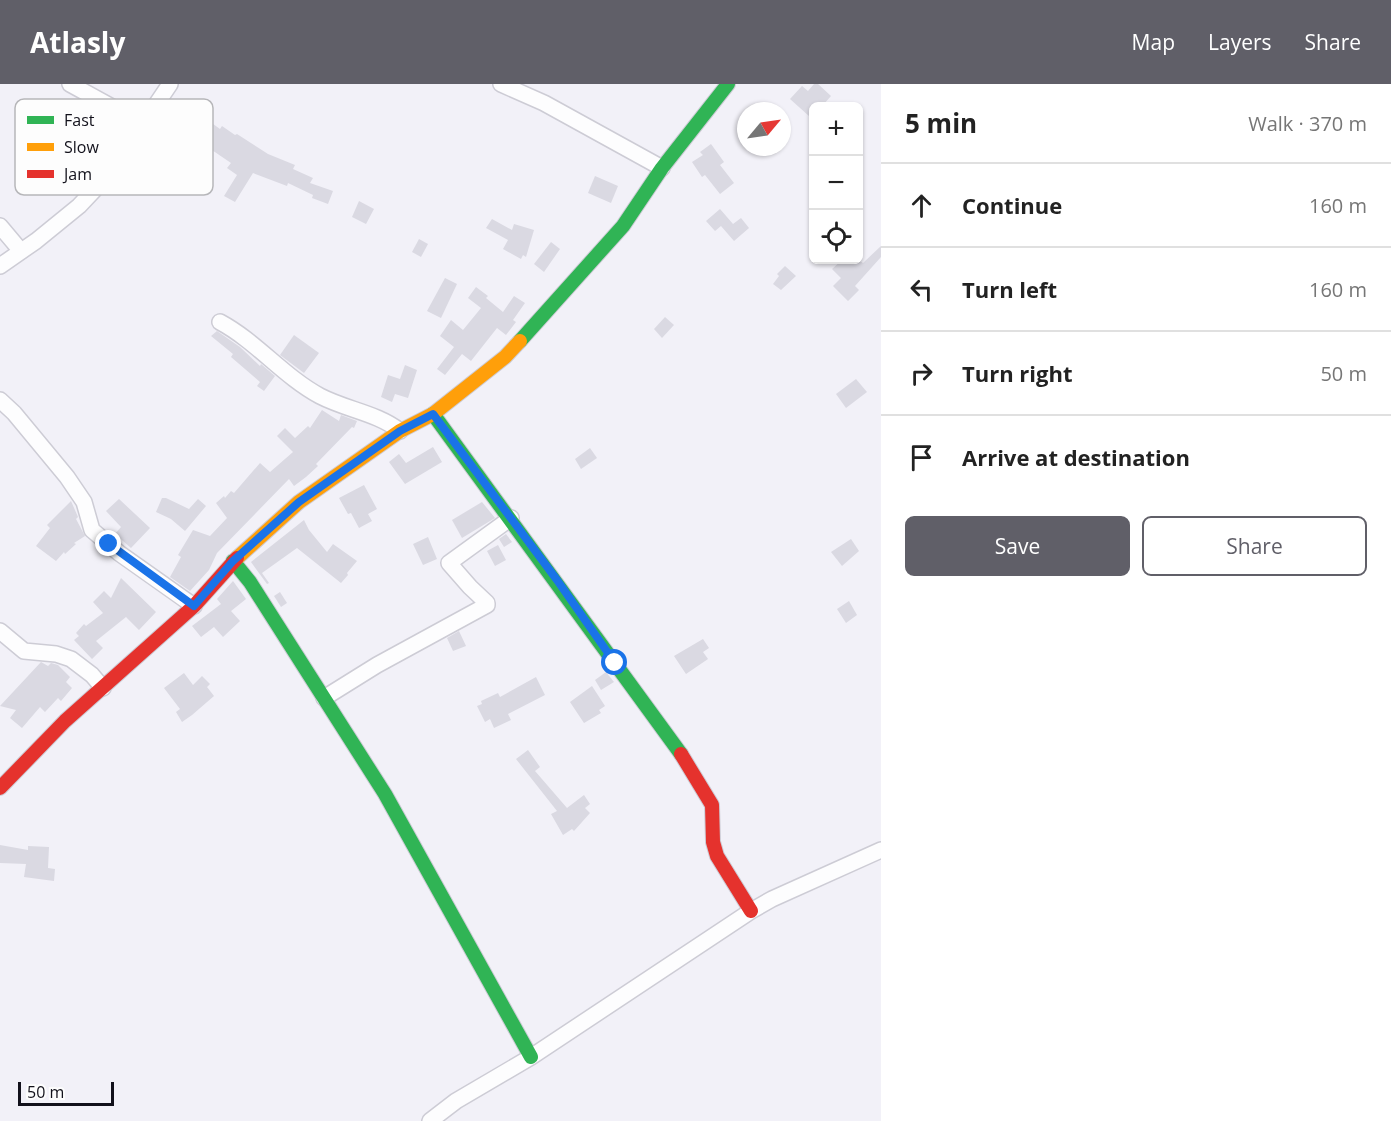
<!DOCTYPE html>
<meta charset="utf-8">
<style>
body{margin:0;font-family:"Open Sans",sans-serif;background:#f6f6f6;color:#222}
.controls{position:absolute;right:18px;top:18px;display:grid;overflow:hidden;border-radius:9px;box-shadow:0 2px 4px #0004}
.controls button{width:54px;height:54px;display:grid;place-items:center;padding:0;border:0;border-bottom:2px solid #e0e0e0;background:#fff;color:#222;font:30px sans-serif}
.compass{position:absolute;left:737px;top:18px;width:54px;height:54px;border-radius:50%;background:#fff;box-shadow:0 2px 4px #0004;rotate:61deg}
.scale{position:absolute;left:18px;bottom:15px;width:96px;box-sizing:border-box;padding-left:6px;border:3px solid #12111b;border-top:0;font-size:16px;line-height:21px;white-space:nowrap;color:#12111b;-webkit-text-stroke:4px #fdfdfd;paint-order:stroke}
.stop{position:absolute;width:18px;height:18px;margin:-14px;border:4px solid #1a73e8;border-radius:50%;background:#fff}
.stop.end{background:#1a73e8;border-color:#fff;box-shadow:0 2px 6px #0008}
.list{margin:0;padding:0;list-style:none}
h2{display:flex;justify-content:space-between;align-items:center;height:78px;margin:0;padding:0 24px;font-size:26px}
h2 small{font-size:20px;font-weight:400;color:#767676}
.list li{display:grid;grid-template-columns:39px 1fr auto;gap:18px;align-items:center;box-sizing:border-box;height:84px;padding:0 24px;border-top:2px solid #e0e0e0}
.list b{display:block;font-size:22px;white-space:nowrap}
.list em{font-size:20px;font-style:normal;color:#767676}
.actions{display:flex;gap:12px;padding:18px 24px}
.actions a{flex:1;padding:14px 0;border:2px solid #605f68;border-radius:9px;text-align:center;font-size:21px;color:#605f68}
.actions .main{background:#605f68;color:#fff}
.icon{flex:none;width:33px;height:33px;fill:none;stroke:currentColor;stroke-width:2;stroke-linecap:round;stroke-linejoin:round}
.map{position:relative;flex:none;width:881px;height:1037px;overflow:hidden}
header{display:flex;align-items:center;gap:36px;box-sizing:border-box;height:84px;padding:0 30px;background:#605f68;color:#fff}
header strong{font-size:28px}
nav{display:flex;gap:33px;margin-inline-start:auto;font-size:21px}
main{display:flex}
aside{flex:1;background:#fff}
.map>svg:first-child{display:block}
.building{fill:#dad9e2}
.lines{fill:none;stroke-linecap:round;stroke-linejoin:round}
.street-casing{stroke:#cdccd5;stroke-width:18}
.fast-casing{stroke:#cdccd5;stroke-width:16}
.slow-casing{stroke:#cdccd5;stroke-width:16}
.jam-casing{stroke:#cdccd5;stroke-width:16}
.street{stroke:#fdfdfe;stroke-width:15}
.fast{stroke:#30b455;stroke-width:14}
.slow{stroke:#ff9f0a;stroke-width:14}
.jam{stroke:#e5322d;stroke-width:14}
.route{stroke:#1a73e8;stroke-width:8}
.key{fill:#fdfdfd;stroke:#b6b6b9;stroke-width:1.5}
.key-label{font-size:16px;fill:#12111b}
</style>
<header>
<strong>Atlasly</strong>
<nav><a>Map</a><a>Layers</a><a>Share</a></nav>
</header>
<main>
<div class="map">
<svg width="881" height="1037" viewBox="0 0 881 1037">
<rect width="100%" height="100%" fill="#f2f1f8"/>
<g class="building">
<polygon points="814,0 818,0 831,12 823,21 821,19 817,22 813,22 813,27 809,32 790,15 802,2 808,7"/>
<polygon points="209,37 220,45 222,42 235,51 237,50 268,70 295,81 293,85 313,94 310,99 333,107 328,120 312,114 313,111 288,99 287,102 253,89 235,118 224,112 237,91 227,84 231,79 206,62 211,56 201,50"/>
<polygon points="711,60 724,78 720,81 734,99 720,110 705,91 702,93 692,78 703,71 700,68"/>
<polygon points="595,92 618,102 611,119 588,109"/>
<polygon points="359,117 374,125 366,140 352,133"/>
<polygon points="720,125 733,140 741,134 749,144 734,157 721,142 715,147 706,137"/>
<polygon points="492,135 512,146 514,140 534,146 526,173 523,171 521,175 503,165 508,156 486,144"/>
<polygon points="419,155 428,160 421,173 412,168"/>
<polygon points="551,158 560,165 544,188 534,180"/>
<polygon points="881,162 881,173 855,202 859,206 848,217 833,202 841,194 832,185 842,176 859,176 863,179"/>
<polygon points="785,182 796,192 781,206 773,200 779,192 777,190"/>
<polygon points="445,194 457,200 441,234 427,227"/>
<polygon points="476,203 488,212 486,214 503,228 514,212 525,219 513,236 516,238 506,251 497,244 471,277 462,270 445,291 437,285 454,263 440,252 451,236 463,246 481,224 468,214"/>
<polygon points="665,233 674,241 662,254 654,245"/>
<polygon points="217,247 240,263 260,282 261,280 275,292 264,307 257,302 260,298 231,273 233,270 211,252"/>
<polygon points="294,251 319,269 304,289 280,271"/>
<polygon points="405,281 417,286 408,314 395,310 392,318 381,313 388,291 400,295"/>
<polygon points="856,295 867,308 846,324 836,310"/>
<polygon points="322,326 339,337 341,331 357,337 354,344 352,343 316,380 318,382 306,393 294,402 289,395 217,469 209,486 190,507 170,493 181,473 178,471 193,446 210,452 227,434 216,419 224,412 225,414 231,407 234,409 260,379 270,388 293,368 277,352 285,344 295,354 308,342 310,344"/>
<polygon points="433,363 442,378 405,400 389,378 399,370 406,379"/>
<polygon points="590,364 597,374 581,385 575,375"/>
<polygon points="364,401 377,425 368,430 372,437 359,444 351,429 348,430 339,414"/>
<polygon points="162,414 166,414 189,425 198,415 206,422 185,447 171,435 156,428"/>
<polygon points="119,415 150,444 131,464 115,450 121,443 106,427"/>
<polygon points="71,417 78,433 76,435 85,452 74,459 76,460 65,470 64,468 56,477 36,462 50,444 47,441"/>
<polygon points="482,418 495,434 462,454 452,436"/>
<polygon points="304,436 309,446 327,468 333,460 357,477 347,489 348,491 341,499 297,464 262,489 269,499 267,500 251,478"/>
<polygon points="506,450 512,458 504,463 499,455"/>
<polygon points="428,453 437,475 423,481 413,460"/>
<polygon points="851,455 859,467 842,482 831,468"/>
<polygon points="498,461 506,476 495,482 487,467"/>
<polygon points="121,494 156,528 139,546 126,533 96,557 103,564 92,575 74,556 79,552 76,549 84,540 86,542 103,529 93,518 104,507 111,514"/>
<polygon points="233,497 246,515 231,527 240,537 223,553 214,543 201,553 192,542 221,520 217,515"/>
<polygon points="280,508 287,519 281,523 274,512"/>
<polygon points="849,517 857,531 846,539 837,525"/>
<polygon points="459,547 466,562 453,567 447,554"/>
<polygon points="703,555 709,564 703,568 708,575 686,590 674,572"/>
<polygon points="41,578 48,582 51,579 58,581 70,593 66,598 72,604 61,617 58,614 45,628 40,623 22,644 10,634 16,626 0,622"/>
<polygon points="606,588 614,598 601,606 595,596"/>
<polygon points="184,589 193,601 202,592 210,600 207,603 214,612 192,631 182,638 176,628 180,625 164,604"/>
<polygon points="536,593 545,611 508,630 511,636 494,644 490,635 485,638 477,622 482,620 481,617 498,609 500,613"/>
<polygon points="592,602 605,622 599,626 601,629 584,639 570,618"/>
<polygon points="528,666 540,683 535,687 567,724 584,711 590,720 585,724 590,729 574,747 572,745 563,751 551,730 557,727 516,675"/>
<polygon points="0,761 28,766 28,762 49,763 48,784 55,785 54,797 24,793 26,780 0,779"/>
</g>
<g class="lines">
<g class="street-casing">
<g id="street">
<polyline points="70,0 143,40"/>
<polyline points="501,0 544,19 662,84"/>
<polyline points="0,142 21,167"/>
<polyline points="0,182 36,157 79,122 113,86 129,67 143,40 170,0"/>
<path d="M220,238C257,258 283,292 320,312C347,326 377,329 400,347"/>
<polyline points="0,316 14,329 67,393 84,418 92,446 119,469 194,522"/>
<polyline points="0,547 24,567 56,570 71,575 92,591 103,604"/>
<polyline points="324,614 377,581 487,521 487,519 470,503 449,479 511,434"/>
<polyline points="430,1037 456,1017 531,973 751,827 772,815 881,766"/>
</g>
</g>
<g class="fast-casing">
<g id="fast">
<polyline points="520,257 623,142 662,84 728,0"/>
<polyline points="433,330 681,670"/>
<polyline points="233,477 250,498 385,710 531,973"/>
</g>
</g>
<g class="slow-casing">
<polyline id="slow" points="237,474 299,418 400,347 433,330 505,273 520,257"/>
</g>
<g class="jam-casing">
<g id="jam">
<polyline points="681,670 712,721 713,758 717,772 751,827"/>
<polyline points="0,704 65,637 194,522 237,474"/>
</g>
</g>
<use href="#street" class="street"/>
<use href="#fast" class="fast"/>
<use href="#slow" class="slow"/>
<use href="#jam" class="jam"/>
</g>
<g class="lines">
<polyline class="route" points="109,460 194,522 233,477 299,418 400,347 433,330 557,496 615,579"/>
</g>
<rect x="15" y="15" width="198" height="96" rx="9" class="key"/>
<rect x="27" y="32" width="27" height="8" fill="#30b455"/>
<rect x="27" y="59" width="27" height="8" fill="#ff9f0a"/>
<rect x="27" y="86" width="27" height="8" fill="#e5322d"/>
<g class="key-label">
<text x="64" y="42">Fast</text>
<text x="64" y="69">Slow</text>
<text x="64" y="96">Jam</text>
</g>
</svg>
<div class="controls">
<button>+</button>
<button>−</button>
<button><svg class="icon" aria-label="locate" viewBox="0 0 24 24"><circle cx="12" cy="12" r="6"/><path d="M12 2v4M12 18v4M2 12h4M18 12h4"/></svg></button>
</div>
<svg class="compass" viewBox="-18 -18 36 36"><path d="M0-13l5 13h-10z" fill="#e53935"/><path d="M0 13l5-13h-10z" fill="#767676"/></svg>
<div class="scale">50 m</div>
<div class="stop" style="left:615px;top:579px"></div>
<div class="stop end" style="left:109px;top:460px"></div>
</div>
<aside>
<h2>5 min<small>Walk · 370 m</small></h2>
<ul class="list">
<li><svg class="icon" aria-label="ahead" viewBox="0 0 24 24"><path d="M12 20V5M6 11l6-6 6 6"/></svg><div><b>Continue</b></div><em>160 m</em></li>
<li><svg class="icon" aria-label="left" viewBox="0 0 24 24"><path d="M17 20v-9H6M10 6l-5 5 5 5"/></svg><div><b>Turn left</b></div><em>160 m</em></li>
<li><svg class="icon" aria-label="right" viewBox="0 0 24 24"><path d="M7 20v-9h11M14 6l5 5-5 5"/></svg><div><b>Turn right</b></div><em>50 m</em></li>
<li><svg class="icon" aria-label="arrive" viewBox="0 0 24 24"><path d="M6 21V4h12l-3 4 3 4H6"/></svg><div><b>Arrive at destination</b></div></li>
</ul>
<div class="actions"><a class="main">Save</a><a>Share</a></div>
</aside>
</main>
